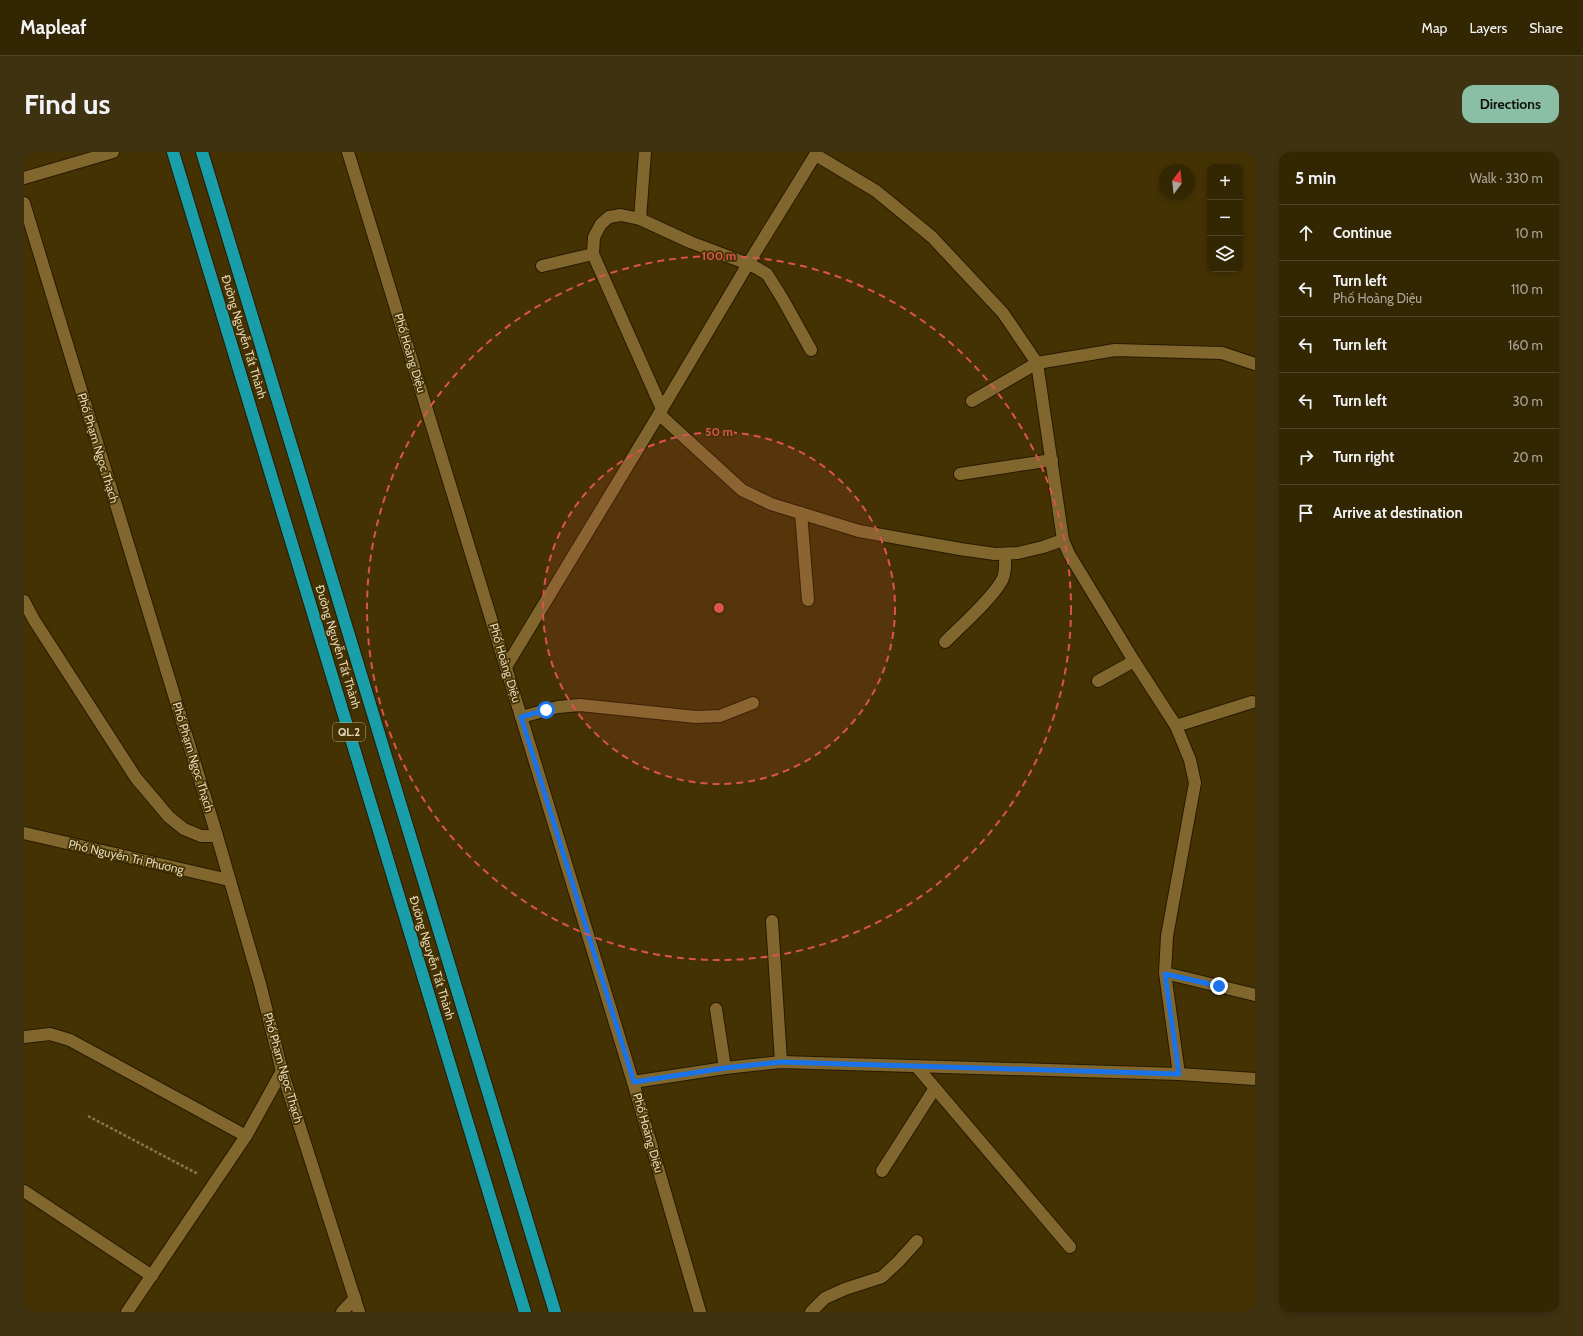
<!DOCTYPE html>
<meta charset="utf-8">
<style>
body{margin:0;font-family:Cabin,sans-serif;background:#3e3211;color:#f1f3f6}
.controls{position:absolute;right:12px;top:12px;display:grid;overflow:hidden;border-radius:8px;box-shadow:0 2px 6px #0003}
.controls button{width:36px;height:36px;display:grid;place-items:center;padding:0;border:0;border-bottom:1px solid #4e4324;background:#332602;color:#f1f3f6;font:20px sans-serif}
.compass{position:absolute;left:1135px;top:12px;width:36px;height:36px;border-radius:50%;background:#332602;box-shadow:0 2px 6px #0003;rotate:15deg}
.stop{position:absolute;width:12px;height:12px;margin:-9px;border:3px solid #1a73e8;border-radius:50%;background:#fff}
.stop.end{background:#1a73e8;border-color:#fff;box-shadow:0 1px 4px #0008}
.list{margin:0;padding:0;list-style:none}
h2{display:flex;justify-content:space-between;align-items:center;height:52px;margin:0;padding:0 16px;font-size:17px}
h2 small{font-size:13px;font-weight:400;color:#a9a599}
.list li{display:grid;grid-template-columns:26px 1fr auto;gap:12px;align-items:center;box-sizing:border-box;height:56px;padding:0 16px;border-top:1px solid #4e4324}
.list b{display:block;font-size:15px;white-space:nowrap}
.list p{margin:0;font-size:13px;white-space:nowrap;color:#a9a599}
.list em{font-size:13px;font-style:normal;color:#a9a599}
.icon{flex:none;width:22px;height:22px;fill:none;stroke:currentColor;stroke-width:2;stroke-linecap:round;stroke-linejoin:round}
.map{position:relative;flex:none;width:1231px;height:1160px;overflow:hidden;border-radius:12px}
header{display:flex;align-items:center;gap:24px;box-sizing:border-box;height:56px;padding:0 20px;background:#332602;border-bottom:1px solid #4e4324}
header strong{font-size:19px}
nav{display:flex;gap:22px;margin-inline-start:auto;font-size:14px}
.intro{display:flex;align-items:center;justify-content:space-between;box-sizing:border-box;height:96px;padding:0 24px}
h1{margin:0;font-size:28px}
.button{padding:10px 18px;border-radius:12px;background:#8abfa5;color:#111;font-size:14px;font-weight:700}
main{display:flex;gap:24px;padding:0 24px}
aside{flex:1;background:#332602;border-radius:12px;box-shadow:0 2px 6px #0003}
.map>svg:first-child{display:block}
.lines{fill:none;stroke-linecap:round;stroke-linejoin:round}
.lane-casing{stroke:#271a00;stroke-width:14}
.street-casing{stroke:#271a00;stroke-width:14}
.highway-casing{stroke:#271a00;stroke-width:14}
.path{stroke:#86764e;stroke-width:2.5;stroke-dasharray:3 2;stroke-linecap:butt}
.lane{stroke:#81672e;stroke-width:12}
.street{stroke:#81672e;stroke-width:12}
.highway{stroke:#199eaa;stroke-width:12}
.route{stroke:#1a73e8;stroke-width:5}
.ring{fill:none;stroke:#da544d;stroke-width:2;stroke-dasharray:7 5}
.labels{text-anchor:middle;stroke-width:3.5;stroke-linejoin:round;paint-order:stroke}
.shield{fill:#443203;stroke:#b5a684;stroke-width:1}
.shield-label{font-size:11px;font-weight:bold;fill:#e6d8bb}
.street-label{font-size:12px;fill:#e6d8bb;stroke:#443203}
.centre{fill:#da544d;stroke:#443203;stroke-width:2}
.ring-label{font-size:12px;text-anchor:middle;font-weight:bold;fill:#da544d;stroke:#443203;stroke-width:3.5;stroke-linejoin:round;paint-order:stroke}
</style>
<header>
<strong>Mapleaf</strong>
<nav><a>Map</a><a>Layers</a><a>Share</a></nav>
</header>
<div class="intro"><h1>Find us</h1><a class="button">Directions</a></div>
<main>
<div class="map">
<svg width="1231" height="1160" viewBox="0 0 1231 1160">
<rect width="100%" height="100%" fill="#443203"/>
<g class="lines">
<g class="lane-casing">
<g id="lane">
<polyline points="616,67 621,0"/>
<polyline points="724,112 733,116 743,122 758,146 787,198"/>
<polyline points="518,114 569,102"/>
<polyline points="948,249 1013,211"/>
<polyline points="936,322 1028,308"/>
<polyline points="777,361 784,448"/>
<path d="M921,490C936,475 972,443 979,426C982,418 981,410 981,402"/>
<polyline points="1074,529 1110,509"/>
<polyline points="1152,574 1228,550"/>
<polyline points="1141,821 1231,843"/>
<polyline points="692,857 701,916"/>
<polyline points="858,1019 911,936"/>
<polyline points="787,1160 801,1146 821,1137 858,1125 875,1109 893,1089"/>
</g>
</g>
<g class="street-casing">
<g id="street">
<polyline points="324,0 609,930 676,1160"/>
<polyline points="792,3 852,39 908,85 979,161 1013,211 1039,388 1045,402 1110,509 1152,574 1166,608 1171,631 1143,784 1141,821 1155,922"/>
<polyline points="0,26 89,0"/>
<polyline points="0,51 193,684 236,832 258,919 335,1160"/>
<polyline points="1013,211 1091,198 1198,201 1231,212"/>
<polyline points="638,257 569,102 570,85 577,72 585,65 597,63 616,67 666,90 724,112"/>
<polyline points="635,262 718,338 747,352 835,379 936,397 971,402 994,401 1019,395 1039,388"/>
<polyline points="0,449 10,468 112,626 145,665 160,677 177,684 193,684"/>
<polyline points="482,515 635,262 724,112 793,0"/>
<polyline points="497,565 534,555 556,553 672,565 696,564 729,551"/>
<polyline points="0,681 205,728"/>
<polyline points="748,769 757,910"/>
<polyline points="0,885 26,882 46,888 222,984"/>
<polyline points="893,915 1046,1095"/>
<polyline points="609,930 701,916 757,910 1155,922 1231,927"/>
<polyline points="0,1039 128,1124"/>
<polyline points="103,1160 222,984 258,919"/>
<polyline points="318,1160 331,1146"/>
</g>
</g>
<g class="highway-casing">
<g id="highway">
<polyline points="149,0 501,1160"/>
<polyline points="178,0 531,1160"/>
</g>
</g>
<polyline class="path" points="64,964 174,1022"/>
<use href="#lane" class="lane"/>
<use href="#street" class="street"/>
<use href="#highway" class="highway"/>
</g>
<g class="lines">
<polyline class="route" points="522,558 497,565 610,930 701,916 757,910 1155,922 1141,822 1195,834"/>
</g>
<circle cx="695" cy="456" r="176" fill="#da544d" fill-opacity=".12"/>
<g class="ring">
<circle cx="695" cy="456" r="176"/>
<circle cx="695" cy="456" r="352"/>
</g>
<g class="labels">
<rect class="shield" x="309" y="571" width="32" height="18" rx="3"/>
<g class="shield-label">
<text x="325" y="584">QL.2</text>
</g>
<g class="street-label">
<text transform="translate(220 185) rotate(73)" y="4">Đường Nguyễn Tất Thành</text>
<text transform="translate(386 201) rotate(73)" y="4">Phố Hoàng Diệu</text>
<text transform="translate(74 296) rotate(73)" y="4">Phố Phạm Ngọc Thạch</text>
<text transform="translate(314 495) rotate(73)" y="4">Đường Nguyễn Tất Thành</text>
<text transform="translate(481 511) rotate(73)" y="4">Phố Hoàng Diệu</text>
<text transform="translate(169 605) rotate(73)" y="4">Phố Phạm Ngọc Thạch</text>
<text transform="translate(102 705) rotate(13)" y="4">Phố Nguyễn Tri Phương</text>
<text transform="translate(408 806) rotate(73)" y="4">Đường Nguyễn Tất Thành</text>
<text transform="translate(259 916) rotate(74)" y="4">Phố Phạm Ngọc Thạch</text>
<text transform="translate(624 981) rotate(74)" y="4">Phố Hoàng Diệu</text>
</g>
</g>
<circle cx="695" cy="456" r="6" class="centre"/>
<g class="ring-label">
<text x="695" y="108">100 m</text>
<text x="695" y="284">50 m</text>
</g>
</svg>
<div class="controls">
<button>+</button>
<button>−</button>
<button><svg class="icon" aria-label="layers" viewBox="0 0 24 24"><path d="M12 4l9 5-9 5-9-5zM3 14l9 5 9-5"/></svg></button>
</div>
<svg class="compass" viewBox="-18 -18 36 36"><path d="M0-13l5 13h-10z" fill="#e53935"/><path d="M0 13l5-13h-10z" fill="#a9a599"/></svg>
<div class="stop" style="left:522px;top:558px"></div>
<div class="stop end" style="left:1195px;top:834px"></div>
</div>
<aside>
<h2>5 min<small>Walk · 330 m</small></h2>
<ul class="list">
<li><svg class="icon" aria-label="ahead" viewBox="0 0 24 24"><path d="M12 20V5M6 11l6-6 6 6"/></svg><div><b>Continue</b></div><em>10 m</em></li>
<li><svg class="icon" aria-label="left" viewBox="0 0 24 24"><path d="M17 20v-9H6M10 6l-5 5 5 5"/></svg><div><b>Turn left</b><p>Phố Hoàng Diệu</p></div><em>110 m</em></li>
<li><svg class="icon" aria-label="left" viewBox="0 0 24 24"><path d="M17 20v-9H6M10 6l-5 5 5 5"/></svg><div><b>Turn left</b></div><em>160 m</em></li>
<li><svg class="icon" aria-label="left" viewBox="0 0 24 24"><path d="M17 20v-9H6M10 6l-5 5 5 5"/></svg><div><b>Turn left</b></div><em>30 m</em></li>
<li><svg class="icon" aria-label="right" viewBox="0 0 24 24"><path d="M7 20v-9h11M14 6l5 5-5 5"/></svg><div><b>Turn right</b></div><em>20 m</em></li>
<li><svg class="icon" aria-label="arrive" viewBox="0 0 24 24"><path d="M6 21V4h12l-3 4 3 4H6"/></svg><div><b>Arrive at destination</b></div></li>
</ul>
</aside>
</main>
